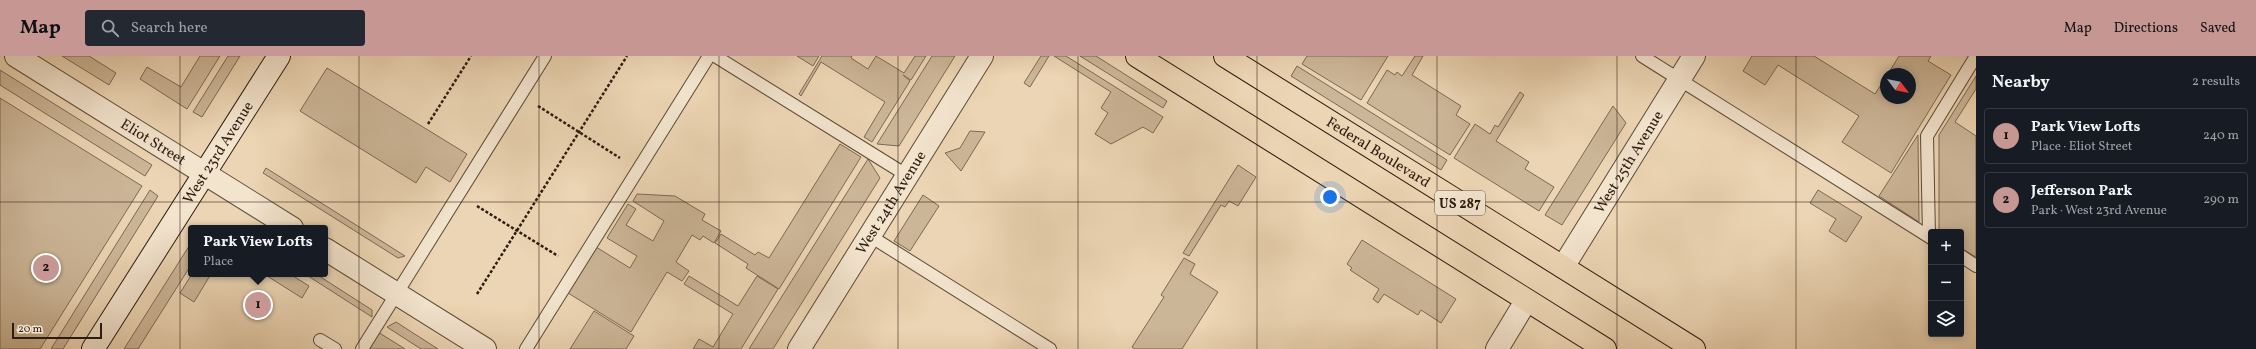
<!DOCTYPE html>
<meta charset="utf-8">
<style>
body{margin:0;font-family:Vollkorn,serif;background:#242831;color:#f1f3f6}
.controls{position:absolute;right:12px;bottom:12px;display:grid;overflow:hidden;border-radius:4px;box-shadow:0 2px 10px #0003}
.controls button{width:36px;height:36px;display:grid;place-items:center;padding:0;border:0;border-bottom:1px solid #363941;background:#171b24;color:#f1f3f6;font:20px sans-serif}
.compass{position:absolute;left:1880px;top:12px;width:36px;height:36px;border-radius:50%;background:#171b24;box-shadow:0 2px 10px #0003;rotate:122deg}
.scale{position:absolute;left:12px;bottom:10px;width:90px;box-sizing:border-box;padding-left:4px;border:2px solid #2d1c10;border-top:0;font-size:11px;line-height:14px;white-space:nowrap;color:#2d1c10;-webkit-text-stroke:3px #f3e4ce;paint-order:stroke}
.you{position:absolute;left:1330px;top:141px;width:14px;height:14px;margin:-10px;border:3px solid #fff;border-radius:50%;background:#1a73e8;box-shadow:0 0 0 6px #1a73e833}
.badge{display:grid;place-items:center;width:26px;height:26px;border-radius:50%;background:#c59692;color:#111;font-size:13px;font-weight:700}
.pin{position:absolute;translate:-50% -50%;border:2px solid #fff;box-shadow:0 1px 4px #0006}
.popup{position:absolute;left:188px;top:169px;width:140px;height:52px;box-sizing:border-box;display:grid;place-content:center;border-radius:4px;background:#171b24;filter:drop-shadow(0 1px 3px #0005);font-size:13px;white-space:nowrap;color:#9ea1a6}
.popup b{font-size:15px;color:#f1f3f6}
.popup::after{content:'';position:absolute;left:50%;top:100%;margin-left:-8px;border:8px solid transparent;border-top-color:#171b24}
.list{margin:0;padding:0;list-style:none}
h2{display:flex;justify-content:space-between;align-items:center;height:52px;margin:0;padding:0 16px;font-size:17px}
h2 small{font-size:13px;font-weight:400;color:#9ea1a6}
.list li{display:grid;grid-template-columns:26px 1fr auto;gap:12px;align-items:center;box-sizing:border-box;height:56px;margin:0 8px 8px;padding:0 8px;border:1px solid #363941;border-radius:4px}
.list b{display:block;font-size:15px;white-space:nowrap}
.list p{margin:0;font-size:13px;white-space:nowrap;color:#9ea1a6}
.list em{font-size:13px;font-style:normal;color:#9ea1a6}
.icon{flex:none;width:22px;height:22px;fill:none;stroke:currentColor;stroke-width:2;stroke-linecap:round;stroke-linejoin:round}
.map{position:relative;flex:none;width:1976px;height:293px;overflow:hidden}
header{display:flex;align-items:center;gap:24px;box-sizing:border-box;height:56px;padding:0 20px;background:#c59692;color:#111}
header strong{font-size:19px}
nav{display:flex;gap:22px;margin-inline-start:auto;font-size:14px}
.search{width:280px;height:36px;background:#242831;display:flex;align-items:center;gap:10px;box-sizing:border-box;padding:0 14px;border-radius:4px;color:#9ea1a6;font-size:15px}
main{display:flex}
aside{flex:1;background:#171b24}
.map>svg:first-child{display:block}
.green{fill:#ccb698;stroke:#7c6954}
.lines{fill:none;stroke-linecap:round;stroke-linejoin:round}
.lane-casing{stroke:#5d4a39;stroke-width:14}
.street-casing{stroke:#5d4a39;stroke-width:24}
.secondary-casing{stroke:#2d1c10;stroke-width:24}
.primary-casing{stroke:#2d1c10;stroke-width:24}
.path{stroke:#2d1c10;stroke-width:2.5;stroke-dasharray:3 2;stroke-linecap:butt}
.lane{stroke:#f3e4ce;stroke-width:12}
.street{stroke:#f3e4ce;stroke-width:22}
.secondary{stroke:#f3e4ce;stroke-width:22}
.primary{stroke:#ecd5b4;stroke-width:22}
.grid{fill:none;stroke:#2d1c10;stroke-width:1;stroke-opacity:0.55}
.labels{text-anchor:middle;stroke-width:3;stroke-linejoin:round;paint-order:stroke}
.shield{fill:#f3e4ce;stroke:#685849;stroke-width:1}
.shield-label{font-size:14px;font-weight:bold;fill:#2d1c10}
.street-label{font-size:15px;fill:#2d1c10;stroke:#f3e4ce}
</style>
<header>
<strong>Map</strong>
<div class="search"><svg class="icon" aria-label="search" viewBox="0 0 24 24"><circle cx="10" cy="10" r="6"/><path d="M15 15l6 6"/></svg>Search here</div>
<nav><a>Map</a><a>Directions</a><a>Saved</a></nav>
</header>
<main>
<div class="map">
<svg width="1976" height="293" viewBox="0 0 1976 293">
<rect width="100%" height="100%" fill="#ecd5b4"/>
<filter id="stains"><feTurbulence type="fractalNoise" baseFrequency=".005" numOctaves="4"/><feColorMatrix values="0 0 0 0 .2 0 0 0 0 .09 0 0 0 0 .02 0 0 0 .5 -.17"/></filter>
<radialGradient id="worn" r=".72"><stop offset=".6" stop-color="#630" stop-opacity="0"/><stop offset="1" stop-color="#630" stop-opacity=".3"/></radialGradient>
<g class="green">
<polygon points="62,0 89,0 116,17 109,29"/>
<polygon points="200,0 220,0 187,53 140,23 147,11 181,31"/>
<polygon points="228,0 240,0 202,61 193,56"/>
<polygon points="797,0 819,0 813,10"/>
<polygon points="822,0 852,0 851,2 868,13 876,0 904,17 915,0 926,0 911,24 903,19 910,25 872,86 864,81 885,46 821,6 801,40 799,38"/>
<polygon points="932,0 955,0 899,90 877,88"/>
<polygon points="1041,0 1049,0 1030,31 1024,27"/>
<polygon points="1054,0 1066,0 1163,61 1153,77 1143,71 1111,88 1095,78 1108,57 1101,52 1111,36"/>
<polygon points="1080,0 1096,0 1167,45 1163,52"/>
<polygon points="1307,0 1388,0 1361,44 1302,8"/>
<polygon points="1415,0 1423,0 1412,19 1461,50 1456,59 1470,68 1450,99 1367,47 1387,14 1395,19 1397,16 1402,20"/>
<polygon points="1752,0 1814,0 1875,38 1886,21 1886,42 1910,42 1910,18 1888,18 1899,0 1931,0 1928,5 1951,19 1891,117 1842,86 1859,60 1778,9 1765,29 1743,15"/>
<polygon points="1297,10 1447,104 1441,114 1291,20"/>
<polygon points="327,12 467,98 450,126 426,111 416,127 300,55"/>
<polygon points="0,14 152,109 145,120 0,29"/>
<polygon points="1976,20 1976,33 1955,66 1976,80 1976,201 1961,192 1961,176 1939,176 1939,79"/>
<polygon points="1520,36 1524,39 1496,85 1529,106 1525,113 1554,131 1539,155 1454,102 1475,68 1490,78 1495,69 1498,71"/>
<polygon points="0,42 142,130 40,293 0,293"/>
<polygon points="1613,50 1626,67 1562,169 1545,159"/>
<polygon points="970,75 985,76 961,115 945,97 960,92"/>
<polygon points="1918,79 1919,166 1879,140"/>
<polygon points="840,88 861,101 779,233 746,212 748,208 715,187 721,178 755,199 758,196 769,202"/>
<polygon points="868,103 880,122 773,293 749,293"/>
<polygon points="1238,109 1256,121 1238,150 1229,145 1225,151 1221,149 1189,200 1183,197"/>
<polygon points="266,112 405,200 398,202 263,117"/>
<polygon points="150,134 158,140 63,293 51,293"/>
<polygon points="1818,134 1862,161 1846,186 1829,175 1836,163 1810,147"/>
<polygon points="637,138 675,140 705,158 702,164 721,175 714,187 703,180 700,184 692,179 676,206 689,215 682,225 667,216 631,276 568,237 596,191 630,212 637,200 607,182 628,148 636,153 626,169 653,185 664,165 633,145"/>
<polygon points="923,139 939,150 910,195 894,185"/>
<polygon points="1362,184 1456,243 1441,267 1421,254 1418,259 1384,238 1378,247 1373,243 1379,233 1350,214 1352,212 1347,208"/>
<polygon points="191,187 191,209 138,293 124,293"/>
<polygon points="1184,202 1195,208 1190,218 1218,236 1182,293 1135,293 1132,291 1164,241 1161,239"/>
<polygon points="192,218 211,218 194,246 180,237"/>
<polygon points="264,218 290,218 309,230 302,242"/>
<polygon points="305,218 316,218 372,254 372,261"/>
<polygon points="689,220 738,250 757,220 778,233 741,293 693,293 699,283 713,291 733,258 684,228"/>
<polygon points="594,255 634,280 626,293 570,293"/>
<polygon points="396,266 438,293 421,293 387,271"/>
<polygon points="378,276 405,293 369,293"/>
</g>
<g class="lines">
<g class="lane-casing">
<g id="lane">
<polyline points="715,0 908,120"/>
<polyline points="1642,0 1931,182"/>
<polyline points="870,180 1050,293"/>
<polyline points="1929,180 1927,80 1976,0"/>
<polyline points="1961,200 1976,210"/>
<polyline points="320,284 335,293"/>
<polyline points="362,293 545,0"/>
<polyline points="526,293 709,0"/>
</g>
</g>
<g class="street-casing">
<g id="street">
<path id="s1" d="M16,0L292,172"/>
<polyline points="325,193 485,293"/>
<path id="s2" d="M1563,211L1694,0"/>
<path id="s3" d="M799,293L982,0"/>
<polyline points="1497,293 1526,245"/>
</g>
</g>
<g class="secondary-casing">
<g id="secondary">
<path id="s4" d="M93,293L279,0"/>
</g>
</g>
<g class="primary-casing">
<g id="primary">
<polyline points="1137,0 1605,293"/>
<path id="s5" d="M1225,0L1694,293"/>
</g>
</g>
<g class="path">
<polyline points="538,50 620,102"/>
<polyline points="428,68 471,0"/>
<polyline points="477,150 558,200"/>
<polyline points="477,238 627,0"/>
</g>
<use href="#lane" class="lane"/>
<use href="#street" class="street"/>
<use href="#secondary" class="secondary"/>
<use href="#primary" class="primary"/>
</g>
<path class="grid" d="M180,0V293M359,0V293M539,0V293M719,0V293M898,0V293M1078,0V293M1257,0V293M1437,0V293M1617,0V293M1796,0V293M0,146H1976"/>
<g class="labels">
<rect class="shield" x="1435" y="135" width="50" height="24" rx="3"/>
<g class="shield-label">
<text x="1460" y="152">US 287</text>
</g>
<g class="street-label">
<text dy="5" stroke="none"><textPath href="#s1" startOffset="162">Eliot Street</textPath></text>
<text dy="5" stroke="none"><textPath href="#s4" startOffset="233">West 23rd Avenue</textPath></text>
<text dy="5" stroke="none"><textPath href="#s5" startOffset="181">Federal Boulevard</textPath></text>
<text dy="5" stroke="none"><textPath href="#s2" startOffset="124">West 25th Avenue</textPath></text>
<text dy="5" stroke="none"><textPath href="#s3" startOffset="173">West 24th Avenue</textPath></text>
</g>
</g>
<rect width="100%" height="100%" filter="url(#stains)"/>
<rect width="100%" height="100%" fill="url(#worn)"/>
</svg>
<div class="controls">
<button>+</button>
<button>−</button>
<button><svg class="icon" aria-label="layers" viewBox="0 0 24 24"><path d="M12 4l9 5-9 5-9-5zM3 14l9 5 9-5"/></svg></button>
</div>
<svg class="compass" viewBox="-18 -18 36 36"><path d="M0-13l5 13h-10z" fill="#e53935"/><path d="M0 13l5-13h-10z" fill="#9ea1a6"/></svg>
<div class="scale">20 m</div>
<div class="you"></div>
<div class="pin badge" style="left:258px;top:249px">1</div>
<div class="popup"><b>Park View Lofts</b>Place</div>
<div class="pin badge" style="left:46px;top:212px">2</div>
</div>
<aside>
<h2>Nearby<small>2 results</small></h2>
<ul class="list">
<li><span class="badge">1</span><div><b>Park View Lofts</b><p>Place · Eliot Street</p></div><em>240 m</em></li>
<li><span class="badge">2</span><div><b>Jefferson Park</b><p>Park · West 23rd Avenue</p></div><em>290 m</em></li>
</ul>
</aside>
</main>
